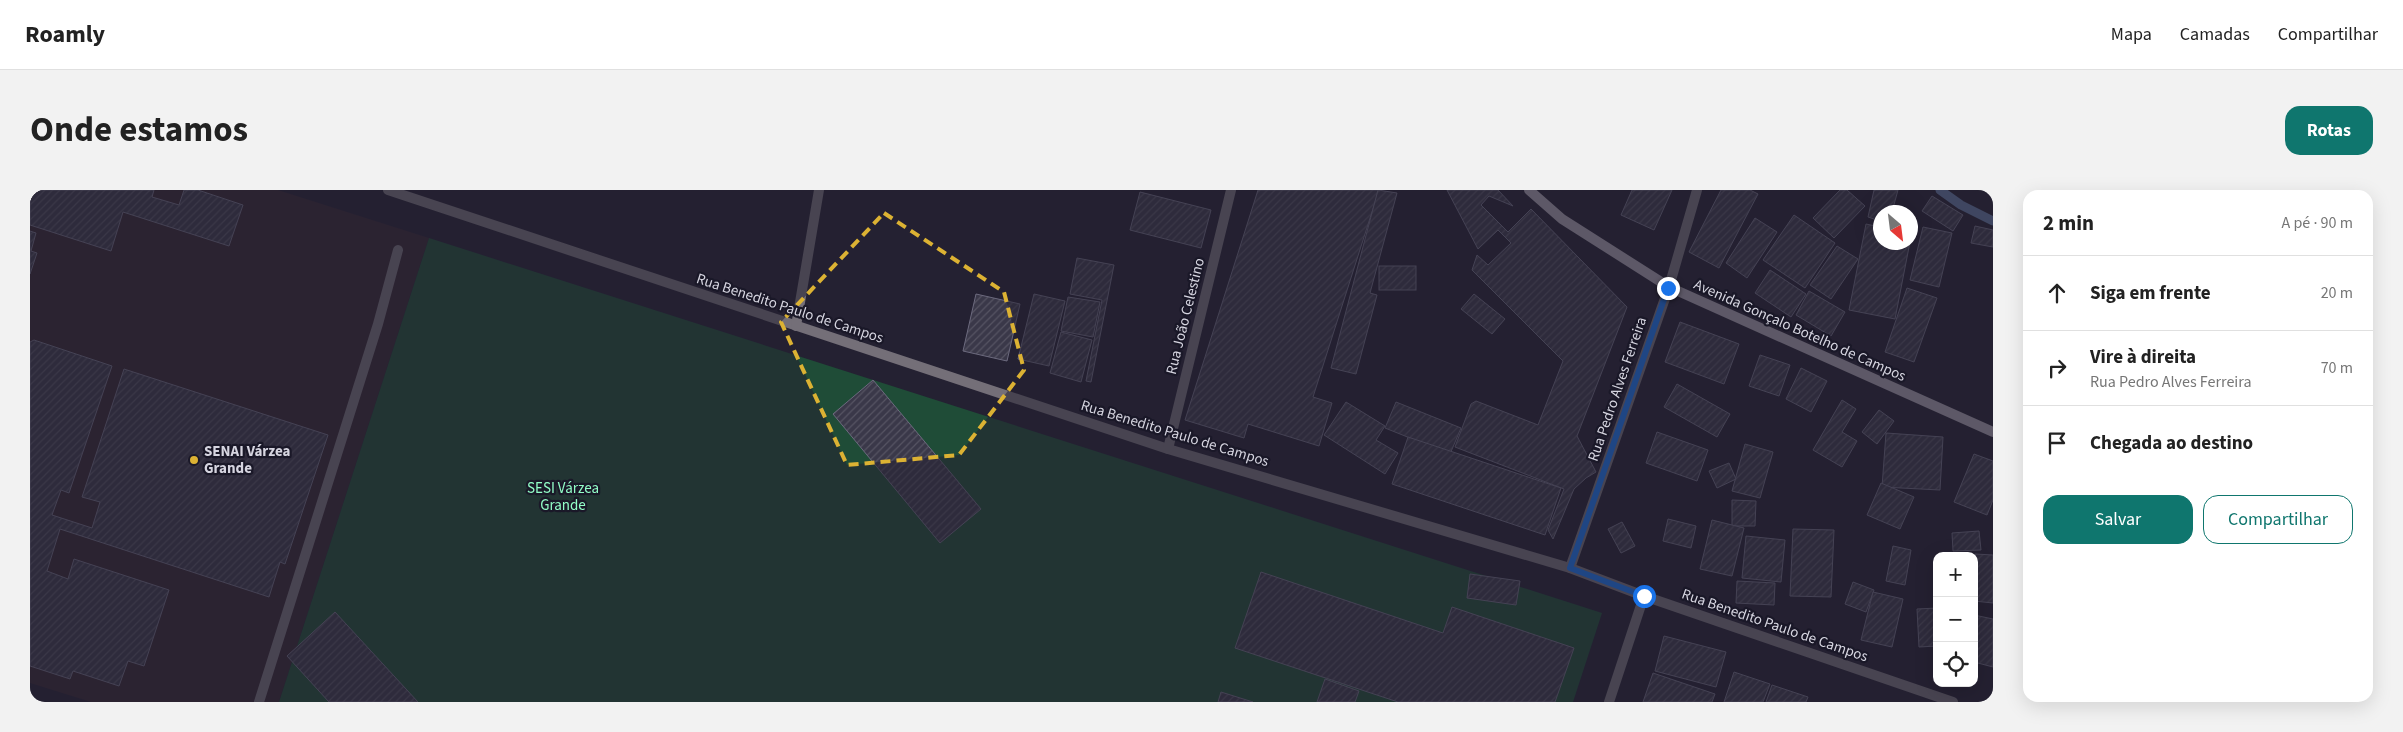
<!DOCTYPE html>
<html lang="pt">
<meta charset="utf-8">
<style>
body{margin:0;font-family:"Source Sans 3",sans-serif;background:#f2f2f2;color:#222}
.controls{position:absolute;right:15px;bottom:15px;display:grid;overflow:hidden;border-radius:10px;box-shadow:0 5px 20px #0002}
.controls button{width:45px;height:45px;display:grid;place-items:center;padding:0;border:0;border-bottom:1px solid #e0e0e0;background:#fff;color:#222;font:25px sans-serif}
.compass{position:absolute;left:1843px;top:15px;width:45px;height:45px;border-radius:50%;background:#fff;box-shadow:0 5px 20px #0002;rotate:152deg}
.stop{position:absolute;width:15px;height:15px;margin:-11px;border:4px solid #1a73e8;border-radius:50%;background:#fff}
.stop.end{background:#1a73e8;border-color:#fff;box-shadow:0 1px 5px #0008}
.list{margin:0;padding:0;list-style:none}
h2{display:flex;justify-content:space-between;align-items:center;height:65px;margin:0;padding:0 20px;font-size:21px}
h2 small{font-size:16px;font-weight:400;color:#767676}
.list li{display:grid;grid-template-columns:32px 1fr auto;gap:15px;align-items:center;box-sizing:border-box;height:75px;padding:0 20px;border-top:1px solid #e0e0e0}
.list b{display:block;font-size:19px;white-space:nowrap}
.list p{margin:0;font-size:16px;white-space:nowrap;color:#767676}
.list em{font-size:16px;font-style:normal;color:#767676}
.actions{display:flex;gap:10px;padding:15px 20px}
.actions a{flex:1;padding:11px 0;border:1px solid #0f766e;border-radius:15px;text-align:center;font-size:18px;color:#0f766e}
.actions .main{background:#0f766e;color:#fff}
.icon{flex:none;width:28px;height:28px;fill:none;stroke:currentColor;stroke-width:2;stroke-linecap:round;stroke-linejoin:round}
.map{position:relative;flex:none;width:1963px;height:512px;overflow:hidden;border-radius:15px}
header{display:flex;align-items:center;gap:30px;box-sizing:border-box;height:70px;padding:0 25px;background:#fff;border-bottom:1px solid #e0e0e0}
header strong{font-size:24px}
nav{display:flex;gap:28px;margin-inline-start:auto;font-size:18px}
.intro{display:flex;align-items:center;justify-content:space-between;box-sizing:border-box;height:120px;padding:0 30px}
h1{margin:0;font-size:35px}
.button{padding:12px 22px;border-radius:15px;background:#0f766e;color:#fff;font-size:18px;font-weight:700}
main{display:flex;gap:30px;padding:0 30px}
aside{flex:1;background:#fff;border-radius:15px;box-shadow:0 5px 20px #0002}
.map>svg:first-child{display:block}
.education{fill:#342632}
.park{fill:#1f4c37}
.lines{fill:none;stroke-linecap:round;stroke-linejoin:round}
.stream{stroke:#60749c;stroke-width:9}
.building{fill:url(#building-hatch);stroke:#6c6a7e}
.lane{stroke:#746f78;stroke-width:10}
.street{stroke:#746f78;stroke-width:10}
.secondary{stroke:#a29ba8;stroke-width:10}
.route{stroke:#1a73e8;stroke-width:6}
.marked{fill:none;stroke:#dcb233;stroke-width:4;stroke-dasharray:10 6;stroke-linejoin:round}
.poi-dot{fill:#dcb233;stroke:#1a1828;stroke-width:2}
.labels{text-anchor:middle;stroke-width:4.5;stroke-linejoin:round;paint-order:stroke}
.street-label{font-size:15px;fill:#d6d5e0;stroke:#1a1828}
.poi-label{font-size:15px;font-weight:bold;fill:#d6d5e0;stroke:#1a1828;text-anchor:start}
.park-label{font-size:15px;fill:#92fdc7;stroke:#1a1828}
</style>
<header>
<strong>Roamly</strong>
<nav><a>Mapa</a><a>Camadas</a><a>Compartilhar</a></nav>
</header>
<div class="intro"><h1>Onde estamos</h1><a class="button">Rotas</a></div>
<main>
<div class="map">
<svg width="1963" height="512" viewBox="0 0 1963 512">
<defs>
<pattern id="building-hatch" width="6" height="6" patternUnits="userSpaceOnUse" patternTransform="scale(1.25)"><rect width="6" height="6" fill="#3a3849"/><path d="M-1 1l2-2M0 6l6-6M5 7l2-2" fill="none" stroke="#565463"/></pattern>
</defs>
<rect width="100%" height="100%" fill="#242132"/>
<polygon class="education" points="0,0 248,0 399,48 249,512 61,512 0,493"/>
<polygon class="park" points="399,48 1572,423 1543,512 249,512"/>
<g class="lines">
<polyline class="stream" points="1910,0 1931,15 1963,31"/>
</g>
<g class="building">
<polygon points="0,0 124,0 122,7 149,15 154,0 168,0 213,15 199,56 93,22 81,61 0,35"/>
<polygon points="1228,0 1349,0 1283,207 1302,213 1289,256 1218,234 1214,248 1155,230"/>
<polygon points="1348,0 1367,3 1340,103 1347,105 1326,184 1301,178"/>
<polygon points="1417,0 1468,0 1483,16 1459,6 1451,15 1478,42 1501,19 1597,117 1547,246 1566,282 1556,288 1544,299 1523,349 1518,340 1534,299 1425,257 1441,214 1446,211 1508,235 1533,171 1442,80 1447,65 1458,75 1481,53 1468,40 1448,59"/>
<polygon points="1602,0 1642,0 1624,40 1591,25"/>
<polygon points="1691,0 1720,0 1728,4 1689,78 1659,62"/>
<polygon points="1810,0 1817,0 1835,16 1804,48 1783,28"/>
<polygon points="1844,0 1868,0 1862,22 1850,22 1850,31 1838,27"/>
<polygon points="1110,2 1181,20 1171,58 1100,40"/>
<polygon points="1902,6 1933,25 1923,41 1892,21"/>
<polygon points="1764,25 1805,53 1775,98 1733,70"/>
<polygon points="1725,28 1747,42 1717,88 1696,73"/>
<polygon points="1836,34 1850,37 1850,52 1880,52 1865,129 1819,120"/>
<polygon points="1945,36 1963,40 1963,57 1941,53"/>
<polygon points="1893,37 1922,43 1909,97 1880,90"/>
<polygon points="0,41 6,43 1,61 7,63 0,84"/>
<polygon points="1807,56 1828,69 1801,109 1780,95"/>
<polygon points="1047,68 1084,75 1061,192 1056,191 1072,110 1040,104"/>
<rect x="1349" y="76" width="37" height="24"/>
<polygon points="1740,80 1776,104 1761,127 1725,103"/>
<polygon points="1877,98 1907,108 1884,172 1855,162"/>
<polygon points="1779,101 1815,122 1801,146 1766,125"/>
<polygon points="946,104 990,114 977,171 933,161"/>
<polygon points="1004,104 1035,111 1019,176 988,169"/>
<polygon points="1444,104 1475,129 1462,144 1431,119"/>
<polygon points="1038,107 1070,112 1063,147 1031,141"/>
<polygon points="1650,132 1709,154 1694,194 1635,172"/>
<polygon points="1031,142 1062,150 1051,192 1020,183"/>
<polygon points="4,150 82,176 39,303 31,300 22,325 62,338 70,312 52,307 94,179 298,245 255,374 250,372 239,407 30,339 17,381 38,389 44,369 139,400 114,476 98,471 89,496 43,481 40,489 0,476 0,152"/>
<polygon points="1730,165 1760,175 1749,206 1719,196"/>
<polygon points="1771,178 1797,191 1781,222 1756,209"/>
<polygon points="843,190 951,319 910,353 803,224"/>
<polygon points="1647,194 1700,224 1687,247 1634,217"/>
<polygon points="1812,210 1826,219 1812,242 1827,251 1812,277 1783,260"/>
<polygon points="1316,212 1355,236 1346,250 1368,263 1355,284 1294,245"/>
<polygon points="1366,212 1431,238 1420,264 1355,238"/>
<polygon points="1849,220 1864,231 1847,254 1832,242"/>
<polygon points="1627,242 1678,260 1667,291 1616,273"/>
<polygon points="1856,243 1913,247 1910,300 1852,297"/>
<polygon points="1378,247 1531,298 1515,345 1362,294"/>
<polygon points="1715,254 1743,262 1730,308 1702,301"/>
<polygon points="1944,264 1963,271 1963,310 1957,325 1924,312"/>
<polygon points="1699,273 1706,289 1687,298 1679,281"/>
<polygon points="1851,293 1884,307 1870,339 1837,325"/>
<polygon points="1702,310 1726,311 1725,336 1702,336"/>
<polygon points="1638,329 1666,336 1661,358 1633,351"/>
<polygon points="1682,330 1714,338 1702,386 1670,379"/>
<polygon points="1592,332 1605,356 1591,363 1578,339"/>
<polygon points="1763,339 1804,340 1801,407 1760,406"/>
<polygon points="1949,341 1951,360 1923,361 1922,343"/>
<polygon points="1716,346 1755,350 1751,392 1712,388"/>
<polygon points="1863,356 1881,360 1875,395 1856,391"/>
<polygon points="1945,364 1963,365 1963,413 1944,411"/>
<polygon points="1231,382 1413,443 1422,417 1544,458 1525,512 1368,512 1205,458"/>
<polygon points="1440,384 1490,391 1486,415 1437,408"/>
<polygon points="1707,391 1745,393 1744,415 1706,413"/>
<polygon points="1823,392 1844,400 1836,422 1815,414"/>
<polygon points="1843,402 1873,409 1862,457 1831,450"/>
<polygon points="1907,418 1907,456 1889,457 1887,419"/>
<polygon points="305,422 388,512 299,512 257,466"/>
<polygon points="1944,425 1963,429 1963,477 1944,472"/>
<polygon points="1634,446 1696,462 1686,497 1625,481"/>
<polygon points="1704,482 1740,494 1733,512 1694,512"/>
<polygon points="1623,483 1685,504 1682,512 1613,512"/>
<polygon points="1295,489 1329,501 1325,512 1287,512"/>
<polygon points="1742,495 1778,507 1776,512 1736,512"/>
<polygon points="1191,502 1223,512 1188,512"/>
</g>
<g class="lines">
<polyline class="lane" points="229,512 348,134 368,60"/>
<g class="street">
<polyline points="358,0 1138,259 1540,378 1614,406 1923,512"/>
<polyline points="766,136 789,0"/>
<polyline points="1138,259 1201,0"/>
<polyline points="1540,378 1639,97 1667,0"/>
<polyline points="1579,512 1614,406"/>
</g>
<polyline class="secondary" points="1499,0 1532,29 1639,97 1963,242"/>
</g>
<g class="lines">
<polyline class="route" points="1614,406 1540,378 1638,98"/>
</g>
<path d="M0 0H1963V512H0ZM854,23L974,102L994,180L929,265L817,275L751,132Z" fill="#242132" fill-opacity=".55" fill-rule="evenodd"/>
<path class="marked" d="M854,23L974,102L994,180L929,265L817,275L751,132Z"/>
<circle class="poi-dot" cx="164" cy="270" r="5"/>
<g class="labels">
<g class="street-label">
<text transform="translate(760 118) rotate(18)" y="5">Rua Benedito Paulo de Campos</text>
<text transform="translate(1155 126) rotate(-76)" y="5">Rua João Celestino</text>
<text transform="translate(1770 140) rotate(24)" y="5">Avenida Gonçalo Botelho de Campos</text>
<text transform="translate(1587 199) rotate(-71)" y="5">Rua Pedro Alves Ferreira</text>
<text transform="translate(1145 243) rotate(17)" y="5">Rua Benedito Paulo de Campos</text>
<text transform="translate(1745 435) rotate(19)" y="5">Rua Benedito Paulo de Campos</text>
</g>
<g class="poi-label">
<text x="174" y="266">SENAI Várzea<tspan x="174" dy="17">Grande</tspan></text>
</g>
<g class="park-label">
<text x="533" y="303">SESI Várzea<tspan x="533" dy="17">Grande</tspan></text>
</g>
</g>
</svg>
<div class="controls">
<button>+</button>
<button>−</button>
<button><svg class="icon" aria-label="locate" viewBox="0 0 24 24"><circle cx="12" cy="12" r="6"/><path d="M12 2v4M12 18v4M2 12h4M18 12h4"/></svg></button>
</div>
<svg class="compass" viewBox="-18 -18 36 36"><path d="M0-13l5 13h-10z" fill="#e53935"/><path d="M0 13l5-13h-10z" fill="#767676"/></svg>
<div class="stop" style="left:1614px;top:406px"></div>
<div class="stop end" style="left:1638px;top:98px"></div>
</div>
<aside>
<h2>2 min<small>A pé · 90 m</small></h2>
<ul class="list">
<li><svg class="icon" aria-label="ahead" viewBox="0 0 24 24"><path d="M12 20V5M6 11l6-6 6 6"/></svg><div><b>Siga em frente</b></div><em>20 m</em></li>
<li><svg class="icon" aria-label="right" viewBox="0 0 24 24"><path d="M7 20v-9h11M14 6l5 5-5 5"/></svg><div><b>Vire à direita</b><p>Rua Pedro Alves Ferreira</p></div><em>70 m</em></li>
<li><svg class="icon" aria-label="arrive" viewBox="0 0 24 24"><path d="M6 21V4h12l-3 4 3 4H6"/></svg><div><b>Chegada ao destino</b></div></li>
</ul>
<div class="actions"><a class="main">Salvar</a><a>Compartilhar</a></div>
</aside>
</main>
